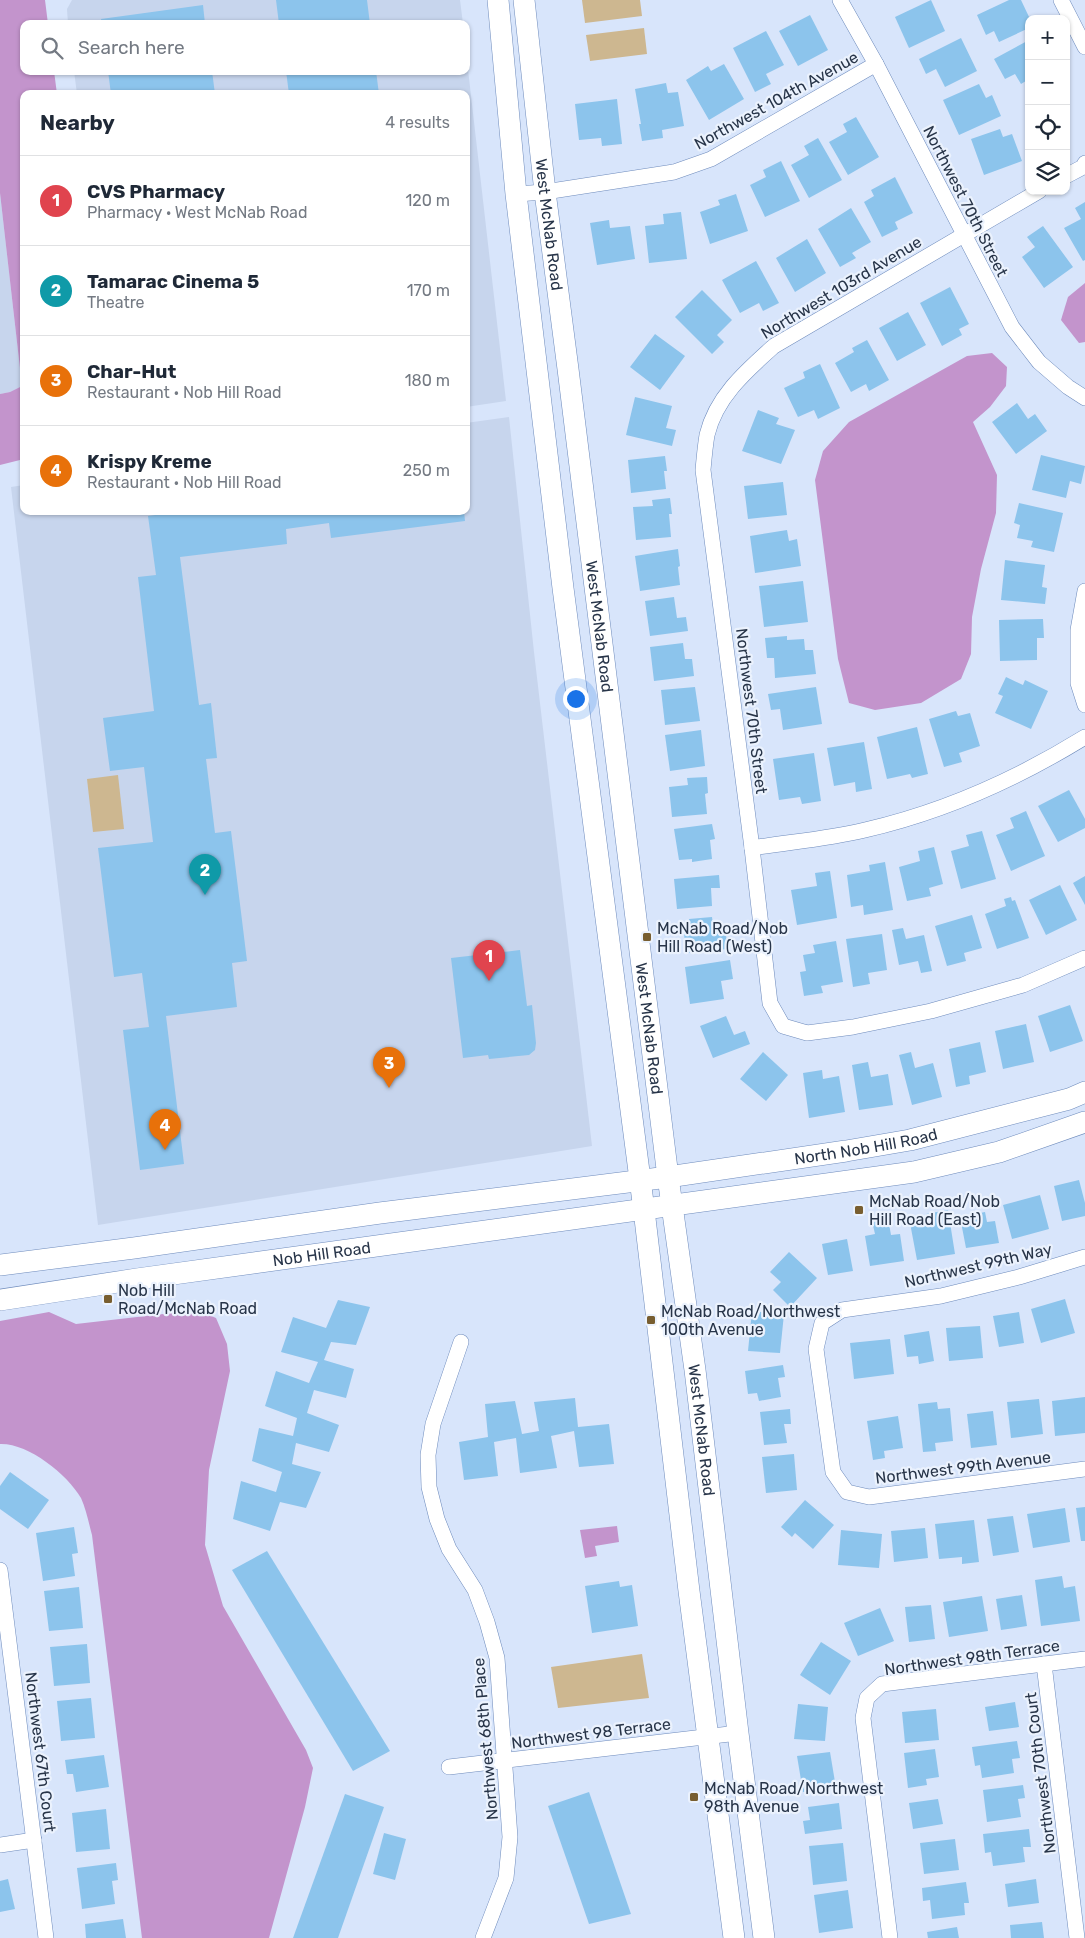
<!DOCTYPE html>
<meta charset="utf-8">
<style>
body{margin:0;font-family:Rubik,sans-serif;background:#f6f6f7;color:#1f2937}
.controls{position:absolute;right:15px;top:15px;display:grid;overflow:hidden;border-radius:10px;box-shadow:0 1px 4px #0004}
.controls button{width:45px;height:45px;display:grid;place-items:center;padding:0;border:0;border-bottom:1px solid #e0e1e3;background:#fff;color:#1f2937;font:25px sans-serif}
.you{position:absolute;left:575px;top:698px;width:18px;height:18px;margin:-12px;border:4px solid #fff;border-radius:50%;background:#1a73e8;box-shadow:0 0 0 8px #1a73e833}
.badge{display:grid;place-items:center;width:32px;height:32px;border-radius:50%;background:#0f766e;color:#fff;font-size:16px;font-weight:700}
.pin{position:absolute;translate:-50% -41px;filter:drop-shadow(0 1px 2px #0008)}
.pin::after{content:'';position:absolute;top:26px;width:18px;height:15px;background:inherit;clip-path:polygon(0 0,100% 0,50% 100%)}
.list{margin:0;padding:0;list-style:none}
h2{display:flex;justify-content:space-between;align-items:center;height:65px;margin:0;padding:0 20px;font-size:21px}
h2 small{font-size:16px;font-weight:400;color:#747a83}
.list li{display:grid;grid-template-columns:32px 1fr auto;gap:15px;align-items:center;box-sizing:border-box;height:90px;padding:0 20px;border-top:1px solid #e0e1e3}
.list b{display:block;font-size:19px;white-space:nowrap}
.list p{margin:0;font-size:16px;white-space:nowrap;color:#747a83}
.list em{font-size:16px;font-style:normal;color:#747a83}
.icon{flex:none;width:28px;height:28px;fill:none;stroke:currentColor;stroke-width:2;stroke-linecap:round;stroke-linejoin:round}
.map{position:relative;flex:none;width:1085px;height:1938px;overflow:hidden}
.search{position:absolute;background:#fff;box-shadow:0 1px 4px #0004;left:20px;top:20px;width:450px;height:55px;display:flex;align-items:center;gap:12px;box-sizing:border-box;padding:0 18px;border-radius:10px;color:#747a83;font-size:19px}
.panel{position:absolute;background:#fff;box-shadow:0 1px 4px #0004;left:20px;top:90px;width:450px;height:425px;border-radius:10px}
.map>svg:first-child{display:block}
.built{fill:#c7d5ed}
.green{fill:#cdb790}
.water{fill:#c394cc}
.building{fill:#8cc4ec}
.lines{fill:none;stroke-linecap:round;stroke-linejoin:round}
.street-casing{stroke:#6e8bbc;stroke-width:16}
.secondary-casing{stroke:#6e8bbc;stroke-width:22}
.street{stroke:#fff;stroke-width:15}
.secondary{stroke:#fff;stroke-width:21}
.poi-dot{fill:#785e30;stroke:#ebf2fd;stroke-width:2}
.labels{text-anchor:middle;stroke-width:4.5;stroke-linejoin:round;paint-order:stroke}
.street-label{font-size:16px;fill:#283549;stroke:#ebf2fd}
.poi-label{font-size:16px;fill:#283549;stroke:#ebf2fd;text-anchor:start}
</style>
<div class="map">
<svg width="1085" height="1938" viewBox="0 0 1085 1938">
<rect width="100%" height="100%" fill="#d8e5fb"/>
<g class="built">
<polygon points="72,0 460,0 463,24 68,24 67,9"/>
<polygon points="466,52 506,401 466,407 466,94 77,94 74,71 466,71"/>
<polygon points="0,193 22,386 10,392 0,394"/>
<polygon points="509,417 534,652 592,1146 98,1225 11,487 24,485 24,511 466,511 466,423"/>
</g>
<g class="green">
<polygon points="582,0 640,0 642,16 585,23"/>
<polygon points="644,28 647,54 590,61 586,35"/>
<polygon points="118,775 124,829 93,832 87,779"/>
<polygon points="642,1654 649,1698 558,1708 551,1667"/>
</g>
<g class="water">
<polygon points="0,0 45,0 48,24 24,24 24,71 54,71 57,94 24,94 24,459 0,465 0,394 10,392 22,386 0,193"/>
<polygon points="1085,283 1085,342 1079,343 1061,320 1068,297"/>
<polygon points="992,353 1007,367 1006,386 990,407 973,422 997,475 996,513 981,569 972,617 971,654 961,679 921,703 875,710 849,703 838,659 815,480 823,451 849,422 967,356"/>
<path d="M49,1312L76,1324L172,1313L202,1312L216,1318L227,1344L230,1371L209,1470L205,1545L223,1606L306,1750L313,1768L305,1807L269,1938H142L92,1535C89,1524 86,1509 81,1498C67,1474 28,1443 0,1444V1321Z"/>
<polygon points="617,1526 619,1542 595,1546 597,1556 585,1558 580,1530"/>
</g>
<g class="building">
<polygon points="276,0 367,0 370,24 279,24"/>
<polygon points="931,0 945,31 909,48 895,17"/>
<polygon points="1009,0 1021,0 1030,19 1029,28 999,42 994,31 986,35 977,15"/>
<polygon points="203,5 205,24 102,24 101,19"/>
<polygon points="810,15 828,50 798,66 779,31"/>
<polygon points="766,31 784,65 766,74 771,84 755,92 733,48"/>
<polygon points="961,38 977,71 945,87 936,69 926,74 919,59"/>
<polygon points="1029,40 1029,79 1021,84 1015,74 1005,79 994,59"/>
<polygon points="724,64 744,99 709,120 686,80 708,66 711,71"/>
<polygon points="108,71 212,71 215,94 111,94"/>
<polygon points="286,71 376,71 379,94 289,94"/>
<polygon points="666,83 668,93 678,92 684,126 662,130 663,138 642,141 639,124 641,124 635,89"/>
<polygon points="979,84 986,98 992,95 1001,116 959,135 943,100"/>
<polygon points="617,99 622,144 602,146 601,138 579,140 575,104"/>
<polygon points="856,117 879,157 848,175 829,142 847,132 843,124"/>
<polygon points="1000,129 1003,137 1012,134 1022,161 984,175 971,139"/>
<polygon points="818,138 842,180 809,198 791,165 809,155 804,146"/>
<polygon points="781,161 800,201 765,217 750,185 766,177 763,170"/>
<polygon points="895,177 913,213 895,222 898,229 882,237 864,202 874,196 871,190"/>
<polygon points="736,194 748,231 710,244 700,212 720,205 718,200"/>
<polygon points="1085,202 1085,260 1083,261 1064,228 1081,219 1075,208"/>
<polygon points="851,208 871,242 852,253 856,258 840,267 818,229"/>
<polygon points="681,212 687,259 649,263 645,226 664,224 663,214"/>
<polygon points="609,220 610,228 630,226 635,259 597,265 590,223"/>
<polygon points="1043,226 1073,267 1044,288 1022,257 1035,247 1027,237"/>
<polygon points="807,239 826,273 795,292 776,258"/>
<polygon points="756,261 779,303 763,311 759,303 740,313 722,280"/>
<polygon points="950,287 969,324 959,329 962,335 942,346 920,303"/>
<polygon points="702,290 732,320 717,335 724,342 712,354 675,317"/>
<polygon points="908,312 926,345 897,361 879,328"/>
<polygon points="655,334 685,356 660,390 630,367"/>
<polygon points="867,340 889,380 869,391 866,384 851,392 835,363 854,352 852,348"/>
<polygon points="820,364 840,408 818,419 814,410 798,417 784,388 805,378 803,372"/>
<polygon points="635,397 672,406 666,428 676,430 672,446 626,435"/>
<polygon points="1017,403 1028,419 1035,414 1047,431 1016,454 992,422"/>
<polygon points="758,410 779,418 776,424 795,430 781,464 742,451"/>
<polygon points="1041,455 1085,466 1081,484 1070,481 1066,498 1032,490"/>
<polygon points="665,456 667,471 664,471 666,489 631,493 628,460"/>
<polygon points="783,482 787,515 748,519 744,486"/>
<polygon points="670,498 672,514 669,514 671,537 636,540 633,507 653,506 652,500"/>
<polygon points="1019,503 1063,513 1054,552 1031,547 1033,541 1017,538 1020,525 1014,523"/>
<polygon points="184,511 464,511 465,521 331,538 329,523 286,529 287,544 180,557 199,705 211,703 217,758 206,759 215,833 231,831 247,961 232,963 237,1007 166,1016 184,1164 140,1170 123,1030 149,1027 142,973 114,977 98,848 153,842 144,767 110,771 103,718 154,711 138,577 156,575 148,516"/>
<polygon points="787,530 789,541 797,539 801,566 755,573 750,536"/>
<polygon points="678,549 680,566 678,567 680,585 640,591 635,556"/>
<polygon points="1005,560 1045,565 1042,587 1047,588 1045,604 1001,600"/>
<polygon points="803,581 808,622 764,627 759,586"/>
<polygon points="674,597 677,618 686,617 688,631 650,636 645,601"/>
<polygon points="1043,619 1044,638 1037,638 1037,660 1000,661 999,620"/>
<polygon points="787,636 787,640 804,639 805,650 813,650 816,674 775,678 774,658 767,658 765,638"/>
<polygon points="683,643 685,659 692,659 694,676 654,681 650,647"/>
<polygon points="1006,677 1023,685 1025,680 1048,691 1031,729 995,713 1003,696 998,694"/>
<polygon points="695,687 700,721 665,725 661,690"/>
<polygon points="816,687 822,724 783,730 780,709 771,710 768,694"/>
<polygon points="956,711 958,716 970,713 980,746 959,753 962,762 944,767 929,719"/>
<polygon points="917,727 928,774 912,778 910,774 887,779 877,737"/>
<polygon points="701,730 705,766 670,771 665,735"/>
<polygon points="864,742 872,789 856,792 855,782 834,786 827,748"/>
<polygon points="814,753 821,801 802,804 800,797 779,800 773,759"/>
<polygon points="707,777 708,793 705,794 707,814 672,817 669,787 688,785 687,778"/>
<polygon points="1069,790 1085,819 1085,828 1058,842 1038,806"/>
<polygon points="1026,811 1045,856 1011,871 996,835 1014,828 1010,818"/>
<polygon points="712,824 715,839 710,840 712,859 692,862 692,859 679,860 674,829"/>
<polygon points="982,831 996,879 961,889 951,851 969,846 966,835"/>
<polygon points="934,847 943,884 929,888 931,896 907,901 899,867 920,861 918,851"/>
<polygon points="885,862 893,910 864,915 863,905 851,907 847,875 870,871 869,865"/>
<polygon points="830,871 837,918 797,925 791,890 817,886 815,873"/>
<polygon points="719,875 720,888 711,888 712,906 677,909 674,879"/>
<polygon points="1085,876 1085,905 1073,883"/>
<polygon points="1060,885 1077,920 1046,935 1029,900"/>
<polygon points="1011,897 1012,901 1015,900 1029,938 997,949 985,914 1006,906 1004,899"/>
<polygon points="972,915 982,948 964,953 966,961 947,966 935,926"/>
<polygon points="712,917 714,933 726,932 727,949 686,953 684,933 691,932 689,919"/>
<polygon points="903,928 906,939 924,935 932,971 921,973 918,961 899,965 892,930"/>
<polygon points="882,934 887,970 868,973 870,984 853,987 846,939"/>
<polygon points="836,941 843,982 821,986 823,993 804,996 800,972 806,971 803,955 815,953 813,945"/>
<polygon points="520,950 527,1006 532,1005 536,1043 535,1050 529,1055 489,1059 488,1055 463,1058 451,958"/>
<polygon points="730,960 733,979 721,981 724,999 690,1004 685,967"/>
<polygon points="1070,1005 1083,1041 1050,1052 1038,1016"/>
<polygon points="726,1016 734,1035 745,1031 750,1044 713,1058 700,1026"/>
<polygon points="1026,1024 1034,1062 1003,1069 995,1031"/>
<polygon points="980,1042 986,1072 969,1076 970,1084 956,1087 949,1049"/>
<polygon points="763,1052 788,1075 766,1101 740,1079"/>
<polygon points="911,1052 915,1068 933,1063 942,1097 912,1105 899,1055"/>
<polygon points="868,1062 871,1077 888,1074 893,1105 859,1110 852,1065"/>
<polygon points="822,1070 823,1079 839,1076 845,1112 809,1118 803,1073"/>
<polygon points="1079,1180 1085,1203 1085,1216 1062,1221 1054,1186"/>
<polygon points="1040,1195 1049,1229 1012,1239 1003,1205"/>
<polygon points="948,1210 955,1254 917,1260 910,1223 927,1220 926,1214"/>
<polygon points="985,1212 987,1222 995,1221 999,1243 966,1248 960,1217"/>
<polygon points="888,1218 891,1235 900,1234 904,1261 870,1266 865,1236 875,1234 872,1221"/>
<polygon points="847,1239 853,1271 828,1275 822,1244"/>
<polygon points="789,1252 817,1278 790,1307 773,1290 781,1282 770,1272"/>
<polygon points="1065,1299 1075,1333 1041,1343 1031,1309"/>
<polygon points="338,1300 370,1307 356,1345 331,1342 324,1360 354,1369 346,1398 314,1390 307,1413 339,1425 329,1452 296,1443 292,1464 321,1472 306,1508 280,1502 270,1531 233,1519 241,1481 276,1492 282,1472 252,1461 259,1428 293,1436 297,1418 265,1406 276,1371 309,1383 318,1362 281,1352 293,1317 326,1328"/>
<polygon points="752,1311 784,1314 780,1353 748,1351"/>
<polygon points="1019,1312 1024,1343 999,1347 993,1316"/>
<polygon points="980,1326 983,1358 949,1361 946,1328"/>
<polygon points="929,1331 934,1361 919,1364 918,1356 907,1357 904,1335"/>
<polygon points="890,1339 894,1374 854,1379 850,1343"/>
<polygon points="783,1365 785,1377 778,1378 781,1397 759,1401 757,1393 748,1394 745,1371"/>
<polygon points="1085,1397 1085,1433 1055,1436 1052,1401"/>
<polygon points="575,1398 578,1427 609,1424 614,1464 579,1467 574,1431 551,1436 557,1468 520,1473 516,1438 494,1442 498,1476 464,1480 459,1442 488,1437 485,1404 515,1401 522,1434 539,1431 534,1402"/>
<polygon points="1039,1399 1043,1434 1011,1438 1007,1402"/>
<polygon points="937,1402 938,1409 950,1408 953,1441 935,1443 936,1451 923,1452 918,1404"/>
<polygon points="790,1409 791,1424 784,1424 787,1443 764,1445 760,1412"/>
<polygon points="993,1411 997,1445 971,1448 967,1414"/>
<polygon points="898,1416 903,1448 884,1451 885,1458 873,1460 867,1421"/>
<polygon points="794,1454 797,1490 766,1493 762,1457"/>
<polygon points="10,1472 49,1500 28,1529 0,1509 0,1486"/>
<polygon points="805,1500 834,1525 813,1549 795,1533 792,1537 781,1527"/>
<polygon points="1085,1507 1085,1541 1081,1541 1076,1508"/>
<polygon points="1065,1508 1070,1542 1033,1548 1027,1514"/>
<polygon points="1013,1516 1019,1552 993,1556 987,1519"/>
<polygon points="974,1520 979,1562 962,1564 962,1557 939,1559 935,1524"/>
<polygon points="74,1527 78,1553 72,1554 75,1576 43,1581 36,1533"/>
<polygon points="925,1528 928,1558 894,1562 891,1531"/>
<polygon points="841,1530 882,1534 879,1568 838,1565"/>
<polygon points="267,1551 390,1751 353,1771 232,1570"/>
<polygon points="1062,1576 1064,1588 1075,1586 1080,1621 1041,1626 1035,1580"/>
<polygon points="619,1581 620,1587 632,1585 638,1626 592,1633 585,1586"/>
<polygon points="79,1587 83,1628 49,1631 44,1591"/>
<polygon points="1022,1595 1027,1626 1001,1630 996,1599"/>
<polygon points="982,1596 988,1631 949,1637 943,1602"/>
<polygon points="931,1605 935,1639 909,1642 905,1607"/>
<polygon points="880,1608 894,1641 858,1656 844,1623"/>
<polygon points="821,1642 851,1661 830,1695 800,1675"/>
<polygon points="87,1644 90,1683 54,1686 50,1647"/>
<polygon points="91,1698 95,1738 61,1741 57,1701"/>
<polygon points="1015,1702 1019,1727 989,1731 985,1707"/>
<polygon points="798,1704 828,1707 825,1741 794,1739"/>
<polygon points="936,1709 939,1740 905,1743 902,1712"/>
<polygon points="1017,1741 1020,1758 1012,1759 1014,1773 982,1778 980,1765 975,1766 972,1747"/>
<polygon points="935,1749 939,1777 926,1779 927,1785 908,1788 904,1753"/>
<polygon points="830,1752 836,1788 803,1792 797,1756"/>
<polygon points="104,1755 109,1787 76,1792 73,1774 67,1774 65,1760"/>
<polygon points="1023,1785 1025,1798 1018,1799 1021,1817 987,1822 983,1790"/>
<polygon points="589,1792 631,1914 589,1924 548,1806"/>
<polygon points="345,1794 384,1807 338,1938 293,1938"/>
<polygon points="938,1799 943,1824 913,1829 909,1803"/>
<polygon points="839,1803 842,1829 805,1834 803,1821 810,1820 808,1807"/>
<polygon points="106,1809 110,1849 76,1852 72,1813"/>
<polygon points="1029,1829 1031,1847 1023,1847 1025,1862 993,1866 991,1852 985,1853 983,1834"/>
<polygon points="384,1833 406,1839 395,1880 373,1874"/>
<polygon points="955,1839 959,1870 924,1874 920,1843"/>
<polygon points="843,1843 847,1881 813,1885 809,1846"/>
<polygon points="116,1863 118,1880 112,1881 115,1904 82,1909 77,1868"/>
<polygon points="8,1879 15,1909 0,1912 0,1881"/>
<polygon points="1036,1879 1039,1903 1008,1907 1005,1884"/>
<polygon points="966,1882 969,1903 964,1903 965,1915 932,1919 930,1900 923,1901 922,1888"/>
<polygon points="848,1890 853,1928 819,1933 814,1895"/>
<polygon points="123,1919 126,1938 86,1938 85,1924"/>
<polygon points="1042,1922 1044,1938 1011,1938 1010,1925"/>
<polygon points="957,1927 959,1938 928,1938 927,1932"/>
</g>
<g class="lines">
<g class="street-casing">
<g id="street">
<polyline points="840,0 876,64 1012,327 1039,362 1068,387 1085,398"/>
<polyline points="1061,0 1085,47"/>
<polyline points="1066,176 1083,167 1085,163"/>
<path d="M1039,191L774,346C746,371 716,397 707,435C705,447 704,459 703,470L752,848L770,1003L783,1026L807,1033L853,1027L931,1011L1023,985L1085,958"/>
<polyline points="516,194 545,192 674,172 711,159 876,64"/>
<polyline points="1085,591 1078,630 1078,683 1085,705"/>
<path d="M752,848C789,842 828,839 865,830C943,812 1017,779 1085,737"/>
<polyline points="1085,1257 1019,1277 941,1296 842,1310 822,1323 816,1349 833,1472 847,1492 869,1497 1085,1469"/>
<polyline points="461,1342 433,1424 428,1455 429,1487 437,1519 449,1549 475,1590 487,1622 497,1658 510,1837 506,1878 483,1938"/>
<polyline points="0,1570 46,1938"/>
<polyline points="1044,1664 1077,1938"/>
<polyline points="449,1767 738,1733"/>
<polyline points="0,1845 34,1840"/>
<polyline points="890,1938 863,1718 867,1698 882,1684 1085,1659"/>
</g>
</g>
<g class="secondary-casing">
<g id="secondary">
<polyline points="498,0 516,194 563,588 644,1210 689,1591 734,1938"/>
<path id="s1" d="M524,0L545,192L568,369L668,1177L695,1370L738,1733L764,1938"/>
<path id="s2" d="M0,1265L134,1248L380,1213L668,1177L846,1151L910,1140L1069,1099L1085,1092"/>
<path id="s3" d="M0,1300L137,1279L914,1172L999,1152L1085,1122"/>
</g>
</g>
<use href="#street" class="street"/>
<use href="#secondary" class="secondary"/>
</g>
<g class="poi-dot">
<rect x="642" y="932" width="10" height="10" rx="2.5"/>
<rect x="854" y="1205" width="10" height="10" rx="2.5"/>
<rect x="103" y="1294" width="10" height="10" rx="2.5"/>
<rect x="646" y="1315" width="10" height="10" rx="2.5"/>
<rect x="689" y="1792" width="10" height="10" rx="2.5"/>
</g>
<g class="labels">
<g class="street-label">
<text transform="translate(776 100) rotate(-29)" y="6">Northwest 104th Avenue</text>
<text transform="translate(966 201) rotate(63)" y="6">Northwest 70th Street</text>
<text dy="6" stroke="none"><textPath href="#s1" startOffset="226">West McNab Road</textPath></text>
<text transform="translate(841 287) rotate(-31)" y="6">Northwest 103rd Avenue</text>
<text dy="6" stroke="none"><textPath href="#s1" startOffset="631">West McNab Road</textPath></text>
<text transform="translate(752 711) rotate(83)" y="6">Northwest 70th Street</text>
<text dy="6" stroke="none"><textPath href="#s1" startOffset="1036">West McNab Road</textPath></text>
<text dy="6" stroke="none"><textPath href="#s2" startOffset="874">North Nob Hill Road</textPath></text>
<text dy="6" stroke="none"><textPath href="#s3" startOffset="325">Nob Hill Road</textPath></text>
<text transform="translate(978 1265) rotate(-13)" y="6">Northwest 99th Way</text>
<text dy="6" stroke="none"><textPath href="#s1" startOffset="1441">West McNab Road</textPath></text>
<text transform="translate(963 1467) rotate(-7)" y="6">Northwest 99th Avenue</text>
<text transform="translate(972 1657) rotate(-8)" y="6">Northwest 98th Terrace</text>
<text transform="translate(591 1733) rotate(-7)" y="6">Northwest 98 Terrace</text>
<text transform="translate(485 1739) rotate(-95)" y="6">Northwest 68th Place</text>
<text transform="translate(41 1752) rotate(83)" y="6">Northwest 67th Court</text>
<text transform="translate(1040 1773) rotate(-97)" y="6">Northwest 70th Court</text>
</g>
<g class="poi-label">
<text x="657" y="934">McNab Road/Nob<tspan x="657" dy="18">Hill Road (West)</tspan></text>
<text x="869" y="1207">McNab Road/Nob<tspan x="869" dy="18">Hill Road (East)</tspan></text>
<text x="118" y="1296">Nob Hill<tspan x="118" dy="18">Road/McNab Road</tspan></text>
<text x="661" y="1317">McNab Road/Northwest<tspan x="661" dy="18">100th Avenue</tspan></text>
<text x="704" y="1794">McNab Road/Northwest<tspan x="704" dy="18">98th Avenue</tspan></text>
</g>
</g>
</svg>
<div class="controls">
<button>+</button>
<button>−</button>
<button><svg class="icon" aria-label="locate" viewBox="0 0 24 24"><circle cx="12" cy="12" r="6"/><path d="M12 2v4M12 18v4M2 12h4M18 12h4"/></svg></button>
<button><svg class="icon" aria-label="layers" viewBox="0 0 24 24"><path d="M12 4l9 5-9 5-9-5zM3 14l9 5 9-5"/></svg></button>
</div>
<div class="you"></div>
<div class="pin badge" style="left:489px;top:981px;background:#e0444e">1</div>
<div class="pin badge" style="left:205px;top:895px;background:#0f9aa8">2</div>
<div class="pin badge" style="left:389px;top:1088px;background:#e8710a">3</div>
<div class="pin badge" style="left:165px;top:1150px;background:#e8710a">4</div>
<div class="search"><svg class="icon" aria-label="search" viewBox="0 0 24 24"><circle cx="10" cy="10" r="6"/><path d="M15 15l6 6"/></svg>Search here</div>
<section class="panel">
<h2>Nearby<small>4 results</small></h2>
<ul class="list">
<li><span class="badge" style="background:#e0444e">1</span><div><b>CVS Pharmacy</b><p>Pharmacy · West McNab Road</p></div><em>120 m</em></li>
<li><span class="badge" style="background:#0f9aa8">2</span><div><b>Tamarac Cinema 5</b><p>Theatre</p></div><em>170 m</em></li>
<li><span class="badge" style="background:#e8710a">3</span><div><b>Char-Hut</b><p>Restaurant · Nob Hill Road</p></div><em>180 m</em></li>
<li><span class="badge" style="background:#e8710a">4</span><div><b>Krispy Kreme</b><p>Restaurant · Nob Hill Road</p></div><em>250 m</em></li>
</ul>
</section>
</div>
